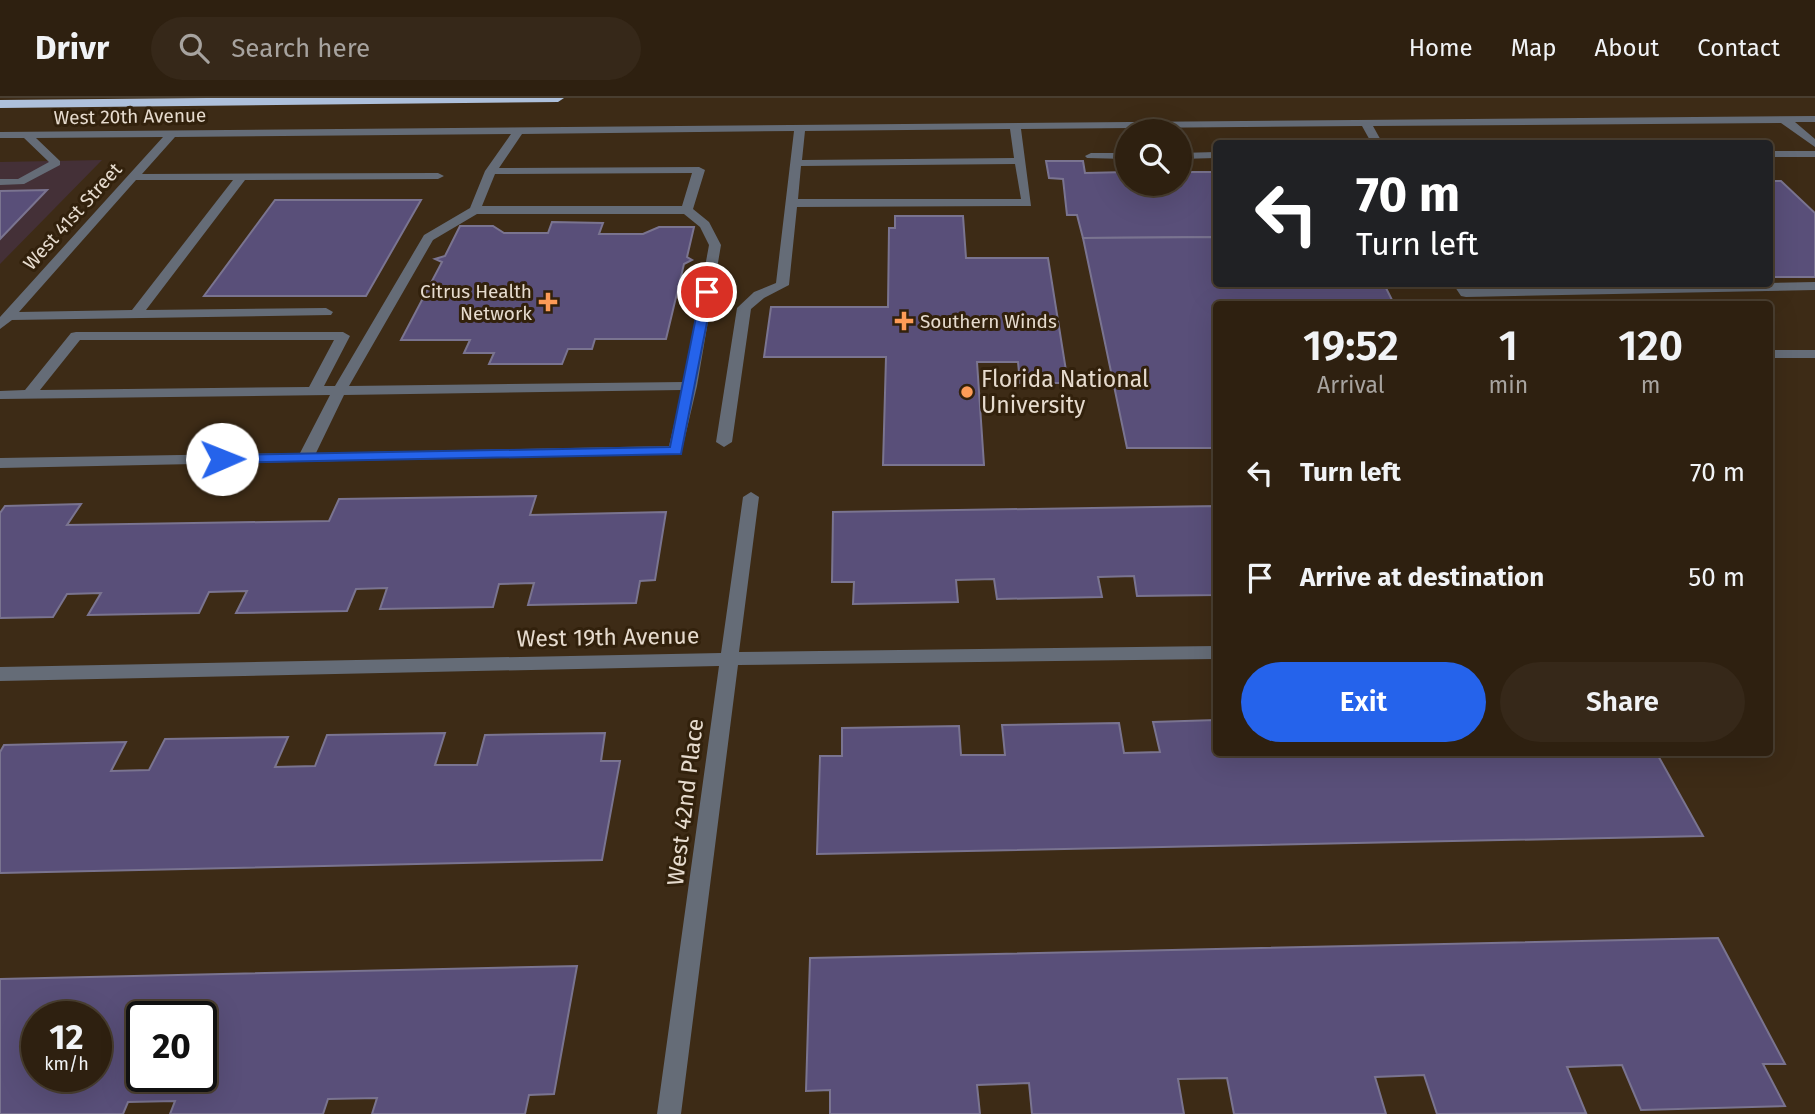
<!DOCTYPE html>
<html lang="en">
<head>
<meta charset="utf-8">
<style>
  :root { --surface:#2e2010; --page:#362819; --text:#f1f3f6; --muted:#a7a39f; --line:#493e30; --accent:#2563eb }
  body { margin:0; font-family:"Fira Sans",sans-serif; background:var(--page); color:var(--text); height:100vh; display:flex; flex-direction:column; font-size:26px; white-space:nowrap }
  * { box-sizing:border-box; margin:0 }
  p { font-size:23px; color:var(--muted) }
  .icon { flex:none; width:38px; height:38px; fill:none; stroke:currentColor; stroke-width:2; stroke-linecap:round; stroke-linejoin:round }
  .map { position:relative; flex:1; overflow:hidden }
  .side { position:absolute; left:1213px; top:203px; width:560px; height:455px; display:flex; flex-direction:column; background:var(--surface); border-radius:7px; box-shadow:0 7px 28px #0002,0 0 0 2px var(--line) }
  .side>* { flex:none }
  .guide { position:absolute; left:1213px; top:42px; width:560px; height:147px; border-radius:7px; box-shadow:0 7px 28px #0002,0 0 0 2px var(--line); background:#202124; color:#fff; overflow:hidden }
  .controls { position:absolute; left:1115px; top:21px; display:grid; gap:14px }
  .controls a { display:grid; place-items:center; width:77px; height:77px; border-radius:50%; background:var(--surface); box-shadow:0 7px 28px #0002,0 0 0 2px var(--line); font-size:35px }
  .speed { position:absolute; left:21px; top:903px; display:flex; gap:14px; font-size:35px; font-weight:700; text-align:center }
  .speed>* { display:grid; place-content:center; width:91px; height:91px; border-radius:50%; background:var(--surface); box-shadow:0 7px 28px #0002,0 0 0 2px var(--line); line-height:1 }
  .speed small { font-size:18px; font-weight:400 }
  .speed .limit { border:4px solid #111; border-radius:10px; background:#fff; color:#111 }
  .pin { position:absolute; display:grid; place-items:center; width:60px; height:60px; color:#fff; margin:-30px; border:4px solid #fff; border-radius:50%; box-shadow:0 2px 7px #0007 }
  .me { position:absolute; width:77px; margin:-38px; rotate:89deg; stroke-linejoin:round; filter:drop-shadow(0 0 5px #0008) }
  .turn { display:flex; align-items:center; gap:24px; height:147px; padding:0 28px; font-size:32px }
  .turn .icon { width:91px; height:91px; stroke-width:2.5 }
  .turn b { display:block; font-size:49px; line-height:60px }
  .eta { display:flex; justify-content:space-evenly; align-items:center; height:119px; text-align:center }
  .eta b { font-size:42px; font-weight:600; line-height:49px }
  .button { display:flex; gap:14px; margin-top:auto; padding:14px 28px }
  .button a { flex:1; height:80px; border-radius:42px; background:var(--accent); color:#fff; font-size:28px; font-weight:600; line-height:80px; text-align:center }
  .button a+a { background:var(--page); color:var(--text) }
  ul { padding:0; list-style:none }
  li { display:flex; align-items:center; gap:21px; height:105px; padding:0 28px }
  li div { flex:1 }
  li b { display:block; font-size:26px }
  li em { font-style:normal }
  header { display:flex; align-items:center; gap:42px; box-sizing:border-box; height:98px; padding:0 35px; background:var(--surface); border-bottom:2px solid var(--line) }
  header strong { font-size:33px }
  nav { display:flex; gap:38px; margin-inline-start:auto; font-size:24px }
  .search { width:490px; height:63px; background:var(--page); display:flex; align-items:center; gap:18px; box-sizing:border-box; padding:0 24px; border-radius:38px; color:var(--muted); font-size:26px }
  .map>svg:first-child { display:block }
  .commercial { fill:#443037 }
  .building { fill:#594f79; stroke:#7a7490; stroke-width:2; fill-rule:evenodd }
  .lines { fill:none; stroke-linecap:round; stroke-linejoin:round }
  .minor { fill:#656c77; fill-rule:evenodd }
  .highway { fill:#aec0db; fill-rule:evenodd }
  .route { fill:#2563eb; stroke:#184099; stroke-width:2 }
  .poi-dot { fill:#fe9c57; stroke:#32210c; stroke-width:2.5 }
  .labels { text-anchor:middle; stroke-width:6; stroke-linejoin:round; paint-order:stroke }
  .far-street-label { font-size:19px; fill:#e6dbce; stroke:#32210c }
  .far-poi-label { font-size:19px; fill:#e6dbce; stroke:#32210c; text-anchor:end }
  .poi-label { font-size:23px; fill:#e6dbce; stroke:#32210c; text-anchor:start }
  .street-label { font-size:23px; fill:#e6dbce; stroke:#32210c }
</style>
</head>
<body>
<header>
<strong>Drivr</strong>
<div class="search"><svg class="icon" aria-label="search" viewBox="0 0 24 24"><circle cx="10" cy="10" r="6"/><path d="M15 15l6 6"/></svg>Search here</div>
<nav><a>Home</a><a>Map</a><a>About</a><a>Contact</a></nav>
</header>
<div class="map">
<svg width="1815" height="1016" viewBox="0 0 1815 1016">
  <rect width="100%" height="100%" fill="#3d2b16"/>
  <polygon class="commercial" points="102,62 0,166 0,64"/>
  <g class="building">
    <polygon points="1046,63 1083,63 1085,75 1127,74 1127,86 1180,86 1180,74 1216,74 1216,139 1083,140 1077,117 1067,117 1063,81 1049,80"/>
    <polygon points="1769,83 1781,83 1815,115 1815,179 1769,179"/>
    <polygon points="47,92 0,141 0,93"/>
    <polygon points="275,102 421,102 366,198 204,198"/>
    <polygon points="895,118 963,118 966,160 1048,160 1068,285 1020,285 1018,264 977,264 984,367 883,367 886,259 764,259 771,209 888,209 889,130 895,130"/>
    <polygon points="552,124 603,125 599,136 643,136 659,129 694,129 687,159 692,162 684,166 666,241 595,241 592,251 568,251 562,266 489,266 494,255 464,255 470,242 401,242 442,164 435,161 445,158 460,128 493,128 504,135 548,135"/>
    <polygon points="1216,139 1216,186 1384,186 1394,206 1216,206 1216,350 1127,350 1083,140"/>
    <polygon points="536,398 530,417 666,414 655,482 640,483 636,505 528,507 534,485 499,486 493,509 380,511 387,490 356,491 347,513 236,515 247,493 209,494 199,515 88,517 101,495 67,496 53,519 0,520 0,415 5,408 81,406 67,427 329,423 339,401"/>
    <polygon points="1216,408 1216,497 1137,498 1134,478 1098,479 1102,499 997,501 994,481 956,482 958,504 853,506 854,484 832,484 833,414"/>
    <polygon points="1216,622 1216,654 1656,654 1703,738 817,756 820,658 842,658 842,630 959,628 961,657 1005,657 1002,627 1119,625 1124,655 1160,654 1153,624"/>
    <polygon points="445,635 435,667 477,667 485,637 605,635 601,663 620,663 602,762 0,775 0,654 4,647 126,644 111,673 149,672 165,641 288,639 275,669 315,668 327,637"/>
    <polygon points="1718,840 1785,966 1763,966 1785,1008 1641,1012 1622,967 1567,969 1586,1015 1437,1016 1424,977 1375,979 1386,1016 1234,1016 1227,980 1178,981 1184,1016 1032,1016 1029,985 977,987 980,1016 830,1016 830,992 806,993 810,860"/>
    <path d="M 577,868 L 554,996 L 529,997 L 525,1016 L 372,1016 L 377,1000 L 328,1001 L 323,1016 L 170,1016 L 175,1003 L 128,1004 L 123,1016 L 0,1016 L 0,881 ZM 37,919 L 96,919 L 96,978 L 37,978 ZM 142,919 L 201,919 L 201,978 L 142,978 Z"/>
  </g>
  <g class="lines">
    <g class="minor">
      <path d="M 1815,18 L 1815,24 L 1795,24 L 1815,41 L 1815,49 L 1781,25 L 1373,28 L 1383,46 L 1372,46 L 1362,28 L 1021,31 L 1031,108 L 797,109 L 789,187 L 764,200 L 751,211 L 732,344 L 724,349 L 716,344 L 737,210 L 754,194 L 776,185 L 794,33 L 522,36 L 499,70 L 699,69 L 705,72 L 693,111 L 709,124 L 721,147 L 697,288 L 681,356 L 0,370 L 0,360 L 300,355 L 330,297 L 0,301 L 0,293 L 25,292 L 71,235 L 76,234 L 343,234 L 350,238 L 324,288 L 335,288 L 424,137 L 470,110 L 485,73 L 511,36 L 175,39 L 142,76 L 438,75 L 444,78 L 438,81 L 245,82 L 146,212 L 326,210 L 333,214 L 331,217 L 12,222 L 0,231 L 0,219 L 163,39 L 36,40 L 60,63 L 60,67 L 24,86 L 0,87 L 0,81 L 18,81 L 49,64 L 24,40 L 0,40 L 0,34 ZM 1010,31 L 1014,60 L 802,62 L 805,33 ZM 1015,66 L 1021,101 L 798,101 L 801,68 ZM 692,75 L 682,108 L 482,108 L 495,76 ZM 136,82 L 233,82 L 132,212 L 19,214 ZM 477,116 L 684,116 L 700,129 L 709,147 L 684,284 L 349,288 L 433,142 ZM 80,242 L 334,242 L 309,289 L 40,292 ZM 682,292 L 669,348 L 316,355 L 344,297 Z"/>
      <rect x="1769" y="53" width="46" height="6"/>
      <polygon points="1216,54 1216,60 1180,61 1180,55"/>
      <polygon points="1091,55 1127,55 1127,61 1087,60 1085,58"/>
      <polygon points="1815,184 1815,192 1466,199 1461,198 1453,186 1466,186 1470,191"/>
      <rect x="1769" y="252" width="46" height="8"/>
      <polygon points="751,394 759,399 739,554 1216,548 1216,561 738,567 681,1016 657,1016 719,568 0,583 0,569 721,555 743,399"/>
    </g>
    <polygon class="highway" points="206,0 564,0 558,4 0,10 0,2"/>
  </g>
  <polygon class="route" points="707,190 713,194 681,356 222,365 215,361 222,357 670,349 701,194"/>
  <g class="poi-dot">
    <path d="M544.5 193.5h7v7h7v7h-7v7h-7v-7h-7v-7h7z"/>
    <path d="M900.5 212.5h7v7h7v7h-7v7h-7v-7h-7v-7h7z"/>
    <circle cx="967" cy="294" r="7"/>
  </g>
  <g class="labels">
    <g class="far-street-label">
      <text transform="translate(130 18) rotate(-1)" y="7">West 20th Avenue</text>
      <text transform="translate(72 118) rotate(-48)" y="7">West 41st Street</text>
    </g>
    <g class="far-poi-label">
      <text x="532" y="200">Citrus Health<tspan x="532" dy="22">Network</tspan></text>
      <text x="920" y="230" text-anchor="start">Southern Winds</text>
    </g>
    <g class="poi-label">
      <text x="981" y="289">Florida National<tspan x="981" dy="26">University</tspan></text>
    </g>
    <g class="street-label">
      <text transform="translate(608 539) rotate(-1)" y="8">West 19th Avenue</text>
      <text transform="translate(685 704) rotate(-83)" y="8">West 42nd Place</text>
    </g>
  </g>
</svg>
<div class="controls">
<a><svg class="icon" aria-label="search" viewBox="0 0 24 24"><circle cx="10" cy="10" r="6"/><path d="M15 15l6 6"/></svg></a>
</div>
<div class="speed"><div>12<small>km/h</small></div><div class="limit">20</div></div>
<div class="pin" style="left:707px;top:194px;background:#d93025"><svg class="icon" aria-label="arrive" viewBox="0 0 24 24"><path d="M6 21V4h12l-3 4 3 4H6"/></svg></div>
<svg class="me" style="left:222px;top:361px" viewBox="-20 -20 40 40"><circle r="19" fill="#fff"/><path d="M0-13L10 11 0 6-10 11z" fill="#2563eb"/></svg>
<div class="guide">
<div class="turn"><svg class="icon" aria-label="left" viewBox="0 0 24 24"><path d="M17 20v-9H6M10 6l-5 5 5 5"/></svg><div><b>70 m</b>Turn left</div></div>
</div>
<section class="side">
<div class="eta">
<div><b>19:52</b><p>Arrival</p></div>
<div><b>1</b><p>min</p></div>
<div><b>120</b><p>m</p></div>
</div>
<ul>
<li><svg class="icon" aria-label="left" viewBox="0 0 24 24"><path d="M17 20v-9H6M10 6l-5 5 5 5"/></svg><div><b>Turn left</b></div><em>70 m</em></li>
<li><svg class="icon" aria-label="arrive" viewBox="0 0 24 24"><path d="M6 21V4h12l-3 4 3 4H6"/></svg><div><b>Arrive at destination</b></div><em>50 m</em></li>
</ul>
<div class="button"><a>Exit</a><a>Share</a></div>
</section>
</div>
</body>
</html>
